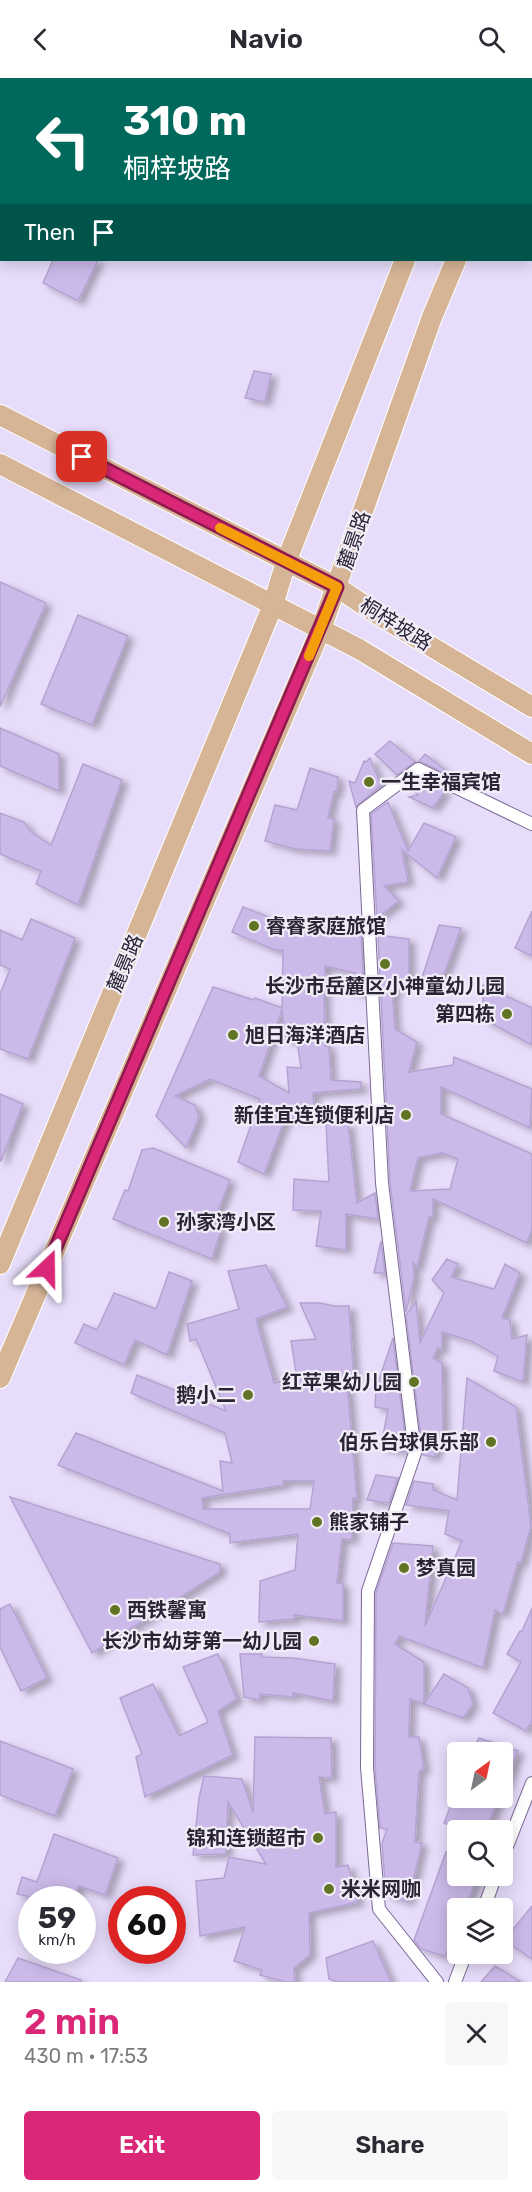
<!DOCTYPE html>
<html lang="en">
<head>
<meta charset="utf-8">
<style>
  :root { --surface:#fff; --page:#f7f7f7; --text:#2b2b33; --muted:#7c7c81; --accent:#db2777 }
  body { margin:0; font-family:Rubik,"Noto Sans SC",sans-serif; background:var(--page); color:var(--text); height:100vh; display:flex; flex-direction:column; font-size:22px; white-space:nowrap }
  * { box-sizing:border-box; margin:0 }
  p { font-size:20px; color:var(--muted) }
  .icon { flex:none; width:33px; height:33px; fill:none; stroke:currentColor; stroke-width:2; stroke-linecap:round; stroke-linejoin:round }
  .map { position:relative; height:1904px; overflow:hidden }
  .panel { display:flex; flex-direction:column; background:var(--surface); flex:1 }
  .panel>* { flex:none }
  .banner { position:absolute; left:0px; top:0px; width:532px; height:183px; box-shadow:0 3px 15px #0003; background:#00695c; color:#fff; overflow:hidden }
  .needle { width:39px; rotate:33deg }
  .fabs { position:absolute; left:447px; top:1664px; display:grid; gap:12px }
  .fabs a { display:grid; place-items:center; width:66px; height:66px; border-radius:6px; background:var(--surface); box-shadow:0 3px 15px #0003; font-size:30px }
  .speed { position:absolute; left:18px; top:1808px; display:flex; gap:12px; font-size:30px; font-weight:700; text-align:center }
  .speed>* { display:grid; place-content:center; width:78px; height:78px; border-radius:50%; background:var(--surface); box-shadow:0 3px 15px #0003; line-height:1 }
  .speed small { font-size:15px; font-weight:400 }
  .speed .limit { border:9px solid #d22; background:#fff; color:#111 }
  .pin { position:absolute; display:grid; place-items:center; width:51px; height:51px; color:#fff; margin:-26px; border-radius:12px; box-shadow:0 3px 9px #0006 }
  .me { position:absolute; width:66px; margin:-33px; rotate:23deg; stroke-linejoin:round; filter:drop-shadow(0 0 4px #0008) }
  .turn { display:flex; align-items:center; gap:21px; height:126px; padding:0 24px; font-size:27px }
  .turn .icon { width:78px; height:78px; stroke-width:2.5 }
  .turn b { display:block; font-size:42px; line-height:51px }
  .then { display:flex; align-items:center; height:57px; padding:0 24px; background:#0003; gap:12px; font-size:22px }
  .round { display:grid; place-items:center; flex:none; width:63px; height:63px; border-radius:6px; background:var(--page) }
  .headline { display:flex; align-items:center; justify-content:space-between; height:102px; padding:0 24px }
  h1 { font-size:36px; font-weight:600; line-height:45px; color:var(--accent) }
  .primary-button { display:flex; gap:12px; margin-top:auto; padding:12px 24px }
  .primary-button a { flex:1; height:69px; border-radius:6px; background:var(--accent); color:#fff; font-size:24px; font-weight:600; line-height:69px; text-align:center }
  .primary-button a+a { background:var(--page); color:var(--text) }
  header { display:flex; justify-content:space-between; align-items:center; height:78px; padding:0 24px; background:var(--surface); font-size:27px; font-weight:600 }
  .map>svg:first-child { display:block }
  .building { fill:#cbb9e9; stroke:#b4a3d1; stroke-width:1.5; fill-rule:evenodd; filter:url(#shadow) }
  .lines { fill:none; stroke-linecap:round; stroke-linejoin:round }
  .minor-casing { stroke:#7a6995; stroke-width:14 }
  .primary-casing { stroke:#fff; stroke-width:22 }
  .minor { stroke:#fff; stroke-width:12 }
  .primary { stroke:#d6b496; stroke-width:20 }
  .route-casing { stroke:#8e194d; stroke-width:15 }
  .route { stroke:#db2777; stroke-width:10 }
  .slow { stroke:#f59e0b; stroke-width:10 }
  .poi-dot { fill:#617423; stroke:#f1edf7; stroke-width:2 }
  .labels { text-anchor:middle; stroke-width:4.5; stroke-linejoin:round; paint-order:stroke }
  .street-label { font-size:20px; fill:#2b2436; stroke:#f1edf7 }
  .poi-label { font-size:20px; font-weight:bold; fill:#2b2436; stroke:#f1edf7; text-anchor:start }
</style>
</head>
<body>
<header><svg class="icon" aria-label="back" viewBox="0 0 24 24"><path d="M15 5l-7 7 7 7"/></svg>Navio<svg class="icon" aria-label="search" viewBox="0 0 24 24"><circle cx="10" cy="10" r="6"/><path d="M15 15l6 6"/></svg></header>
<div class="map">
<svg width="532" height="1904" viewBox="0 0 532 1904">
  <defs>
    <filter id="shadow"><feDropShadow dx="6" dy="4" stdDeviation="3" flood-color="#0004"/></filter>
  </defs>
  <rect width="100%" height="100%" fill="#e7dcfa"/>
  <g class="building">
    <polygon points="53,182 98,182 78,223 43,205"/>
    <polygon points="254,293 271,296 265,324 245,320"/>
    <polygon points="0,504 46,525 0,629"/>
    <polygon points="78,537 128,558 92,647 41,626"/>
    <polygon points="0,650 59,676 59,713 0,688"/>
    <polygon points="390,663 415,684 397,697 375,676"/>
    <polygon points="425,676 455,700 419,683"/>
    <polygon points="370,680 381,707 356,729 349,703 355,705 364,683 366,684"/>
    <polygon points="83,686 122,702 78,827 36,806 41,793 0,776 0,735 24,744 30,753 51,767"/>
    <polygon points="310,690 338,699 337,714 334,713 328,740 334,741 330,773 295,771 265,763 275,727 297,732"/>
    <polygon points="419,701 445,713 433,730 409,719 418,717 409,708"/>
    <polygon points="388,724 408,773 424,745 456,759 437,800 402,772 408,804 384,808 399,823 377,840 371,736"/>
    <path d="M 243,829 L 279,843 L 328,846 L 328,851 L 361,855 L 364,915 L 352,913 L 355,895 L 325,888 L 326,908 L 324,908 L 325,968 L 329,968 L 331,1002 L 361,1004 L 361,1011 L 313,1015 L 315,1040 L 285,1041 L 264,1096 L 238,1084 L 260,1021 L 210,1001 L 175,1018 L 195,1027 L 199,1039 L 186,1070 L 156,1038 L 213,909 L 254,922 L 255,920 L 282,930 L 283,872 L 275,872 L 232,854 ZM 282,932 L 285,962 L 297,962 L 301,990 L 287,989 L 289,1015 L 259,998 Z"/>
    <polygon points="532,833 532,878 515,870"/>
    <polygon points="31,841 75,860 28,981 0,971 0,916 10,891 0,887 0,852 22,862"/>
    <polygon points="439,847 461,850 446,891 437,909 420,906"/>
    <path d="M 378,857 L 409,861 L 409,904 L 398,901 L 393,921 L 395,951 L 417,964 L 409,994 L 453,987 L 454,979 L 532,1011 L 530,1050 L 441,1009 L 441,1036 L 532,1076 L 532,1151 L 527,1165 L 433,1121 L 433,1139 L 429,1139 L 417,1189 L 413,1185 L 414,1199 L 406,1234 L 390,1104 ZM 442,1075 L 458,1081 L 450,1111 L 410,1113 L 418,1080 Z"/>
    <polygon points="483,907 532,930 532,967 483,941"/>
    <polygon points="0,1016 23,1026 1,1083 0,1083"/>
    <polygon points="326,1045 348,1045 357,1125 375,1115 378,1141 346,1136 346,1172 316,1168 321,1133 293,1132 294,1101 329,1104"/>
    <polygon points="153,1070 230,1102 213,1146 221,1152 212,1181 113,1141 125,1112 128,1113 142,1072"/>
    <polygon points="381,1163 385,1195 374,1195"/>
    <polygon points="447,1181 458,1186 451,1199 494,1211 505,1186 520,1195 502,1240 510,1242 512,1261 527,1257 523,1304 494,1293 498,1278 471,1263 442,1254 442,1272 438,1270 433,1280 442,1285 443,1352 434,1379 423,1377 406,1237 416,1223 420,1264 444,1215 432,1202"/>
    <path d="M 266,1187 L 287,1229 L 256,1241 L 274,1305 L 297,1300 L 291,1263 L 316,1261 L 300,1225 L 320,1225 L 334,1228 L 349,1228 L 354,1303 L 347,1303 L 357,1421 L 353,1420 L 352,1462 L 342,1461 L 337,1505 L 343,1506 L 343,1543 L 294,1537 L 295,1541 L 259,1544 L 260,1503 L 295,1492 L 298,1456 L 230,1465 L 230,1456 L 58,1387 L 76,1355 L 223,1413 L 220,1383 L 232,1385 L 225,1355 L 131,1315 L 137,1297 L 226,1333 L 196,1261 L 190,1263 L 187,1246 L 239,1231 L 228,1193 ZM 283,1403 L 314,1403 L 310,1431 L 203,1431 L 202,1420 L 284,1407 Z"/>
    <polygon points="169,1194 192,1203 167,1277 135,1262 124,1287 75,1265 84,1246 97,1252 114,1215 156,1231"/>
    <polygon points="393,1260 407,1374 381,1369 388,1331 375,1329 376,1311"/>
    <polygon points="467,1300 516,1329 531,1448 521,1485 518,1484 503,1536 495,1532 483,1590 399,1558 395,1566 424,1584 424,1626 410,1621 409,1659 419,1659 424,1691 419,1693 415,1764 422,1765 408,1824 386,1816 382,1765 387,1751 380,1750 375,1689 376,1514 393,1465 433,1468 425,1548 462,1463 445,1456 449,1433 406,1427 414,1403 433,1406 433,1412 457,1422"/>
    <polygon points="376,1397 398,1400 389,1425 367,1422"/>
    <polygon points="10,1419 220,1486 220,1494 92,1575"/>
    <polygon points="10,1526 47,1600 21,1613 0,1569 0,1531"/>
    <polygon points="532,1530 532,1643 526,1653 493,1635 521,1584 507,1576 520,1553 522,1553"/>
    <polygon points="218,1576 237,1621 218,1633 233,1677 145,1719 136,1679 142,1676 120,1620 153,1606 179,1658 208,1644 183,1589"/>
    <polygon points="240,1576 262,1576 262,1579 293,1580 335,1586 333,1623 293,1615 293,1619 260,1616 260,1622 244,1619"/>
    <polygon points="444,1596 468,1610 473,1626 463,1640 424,1626"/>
    <polygon points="255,1659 331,1660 332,1700 319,1699 325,1736 336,1734 336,1789 348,1787 358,1824 309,1835 310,1877 294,1890 295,1904 286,1904 260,1897 262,1892 234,1883 245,1849 200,1858 196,1803 224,1800 229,1779 266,1786 228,1724 226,1776 193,1777 199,1720 204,1698 242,1701 253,1734"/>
    <polygon points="479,1660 518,1673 504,1710 502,1674 471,1674"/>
    <polygon points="0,1663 73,1691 55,1738 0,1717"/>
    <polygon points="454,1719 499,1719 486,1752 461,1752 444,1745"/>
    <polygon points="54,1756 118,1780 105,1817 79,1808 73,1821 41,1821 17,1816 22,1799 37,1804"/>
    <polygon points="446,1774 458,1777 458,1797 478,1797 465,1830 458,1830 458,1847 445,1878 421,1871 414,1862"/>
    <polygon points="532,1828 532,1881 504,1862"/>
    <polygon points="373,1863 391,1904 338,1904 329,1901 326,1880"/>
    <polygon points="18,1880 81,1902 81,1904 5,1904"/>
    <polygon points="495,1888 521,1904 481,1904"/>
  </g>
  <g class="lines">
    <defs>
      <g id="minor">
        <polyline points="502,1781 532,1705"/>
        <polyline points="484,1830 496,1797"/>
        <polyline points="437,1904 379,1831 367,1689 368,1513 415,1375 382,1105 363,732 418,691 532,746"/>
        <polyline points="455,1904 466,1875"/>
      </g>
      <g id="primary">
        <polyline points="485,2 486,0"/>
        <polyline points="530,2 531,0"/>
        <polyline points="0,337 337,509 377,536 532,629"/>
        <polyline points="0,386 359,571 532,676"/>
        <polyline points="0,1186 273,527 286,484 405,182"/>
        <polyline points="0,1300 321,551 432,239 456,182"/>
      </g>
    </defs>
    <use href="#minor" class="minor-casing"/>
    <use href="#primary" class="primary-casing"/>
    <use href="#minor" class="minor"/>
    <use href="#primary" class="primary"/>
  </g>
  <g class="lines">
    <defs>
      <polyline id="route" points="47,1190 337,509 82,379"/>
    </defs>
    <use href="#route" class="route-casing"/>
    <use href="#route" class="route"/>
    <polyline class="slow" points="220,450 337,509 309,578"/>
  </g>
  <g class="poi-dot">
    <circle cx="369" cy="704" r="6"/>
    <circle cx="254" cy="848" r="6"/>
    <circle cx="385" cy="886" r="6"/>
    <circle cx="507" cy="936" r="6"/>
    <circle cx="233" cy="957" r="6"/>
    <circle cx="406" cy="1037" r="6"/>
    <circle cx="164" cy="1144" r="6"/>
    <circle cx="414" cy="1304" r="6"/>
    <circle cx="248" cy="1317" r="6"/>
    <circle cx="491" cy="1364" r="6"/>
    <circle cx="317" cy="1444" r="6"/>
    <circle cx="404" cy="1490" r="6"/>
    <circle cx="115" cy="1532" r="6"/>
    <circle cx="314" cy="1563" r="6"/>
    <circle cx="318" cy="1760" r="6"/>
    <circle cx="329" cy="1811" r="6"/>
  </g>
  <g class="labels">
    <g class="street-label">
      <text transform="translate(354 462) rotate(-71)" y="7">麓景路</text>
      <text transform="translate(396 546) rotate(32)" y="7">桐梓坡路</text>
      <text transform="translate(125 885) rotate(-67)" y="7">麓景路</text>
    </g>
    <g class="poi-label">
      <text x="381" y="711">一生幸福宾馆</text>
      <text x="266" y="855">睿睿家庭旅馆</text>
      <text x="385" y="915" text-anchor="middle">长沙市岳麓区小神童幼儿园</text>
      <text x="495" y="943" text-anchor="end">第四栋</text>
      <text x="245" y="964">旭日海洋酒店</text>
      <text x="394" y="1044" text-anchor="end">新佳宜连锁便利店</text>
      <text x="176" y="1151">孙家湾小区</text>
      <text x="402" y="1311" text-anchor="end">红苹果幼儿园</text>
      <text x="236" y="1324" text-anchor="end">鹅小二</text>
      <text x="479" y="1371" text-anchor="end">伯乐台球俱乐部</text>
      <text x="329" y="1451">熊家铺子</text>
      <text x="416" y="1497">梦真园</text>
      <text x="127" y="1539">西铁馨寓</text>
      <text x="302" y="1570" text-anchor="end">长沙市幼芽第一幼儿园</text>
      <text x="306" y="1767" text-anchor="end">锦和连锁超市</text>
      <text x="341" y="1818">米米网咖</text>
    </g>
  </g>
</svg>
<div class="fabs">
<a><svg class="needle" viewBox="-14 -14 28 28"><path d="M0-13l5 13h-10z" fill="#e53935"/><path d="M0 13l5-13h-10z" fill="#7c7c81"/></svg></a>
<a><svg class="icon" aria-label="search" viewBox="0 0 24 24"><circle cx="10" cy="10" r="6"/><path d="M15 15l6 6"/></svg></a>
<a><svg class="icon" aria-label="layers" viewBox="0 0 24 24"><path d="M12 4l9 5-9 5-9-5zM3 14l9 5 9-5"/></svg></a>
</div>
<div class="speed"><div>59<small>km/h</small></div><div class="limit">60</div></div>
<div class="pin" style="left:82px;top:379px;background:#d93025"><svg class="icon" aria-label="arrive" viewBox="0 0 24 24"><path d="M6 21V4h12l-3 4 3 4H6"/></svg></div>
<svg class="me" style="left:47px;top:1190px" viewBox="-20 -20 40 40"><path d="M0-17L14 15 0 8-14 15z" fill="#db2777" stroke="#fff" stroke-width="4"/></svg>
<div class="banner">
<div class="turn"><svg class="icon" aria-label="left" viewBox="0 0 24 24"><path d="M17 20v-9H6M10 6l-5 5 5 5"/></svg><div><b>310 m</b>桐梓坡路</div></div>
<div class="then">Then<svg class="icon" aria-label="arrive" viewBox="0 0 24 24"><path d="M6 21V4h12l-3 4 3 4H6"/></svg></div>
</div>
</div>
<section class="panel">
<div class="headline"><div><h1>2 min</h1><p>430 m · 17:53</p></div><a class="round"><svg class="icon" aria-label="close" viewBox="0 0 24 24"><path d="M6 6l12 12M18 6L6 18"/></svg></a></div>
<div class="primary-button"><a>Exit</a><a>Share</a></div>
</section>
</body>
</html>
